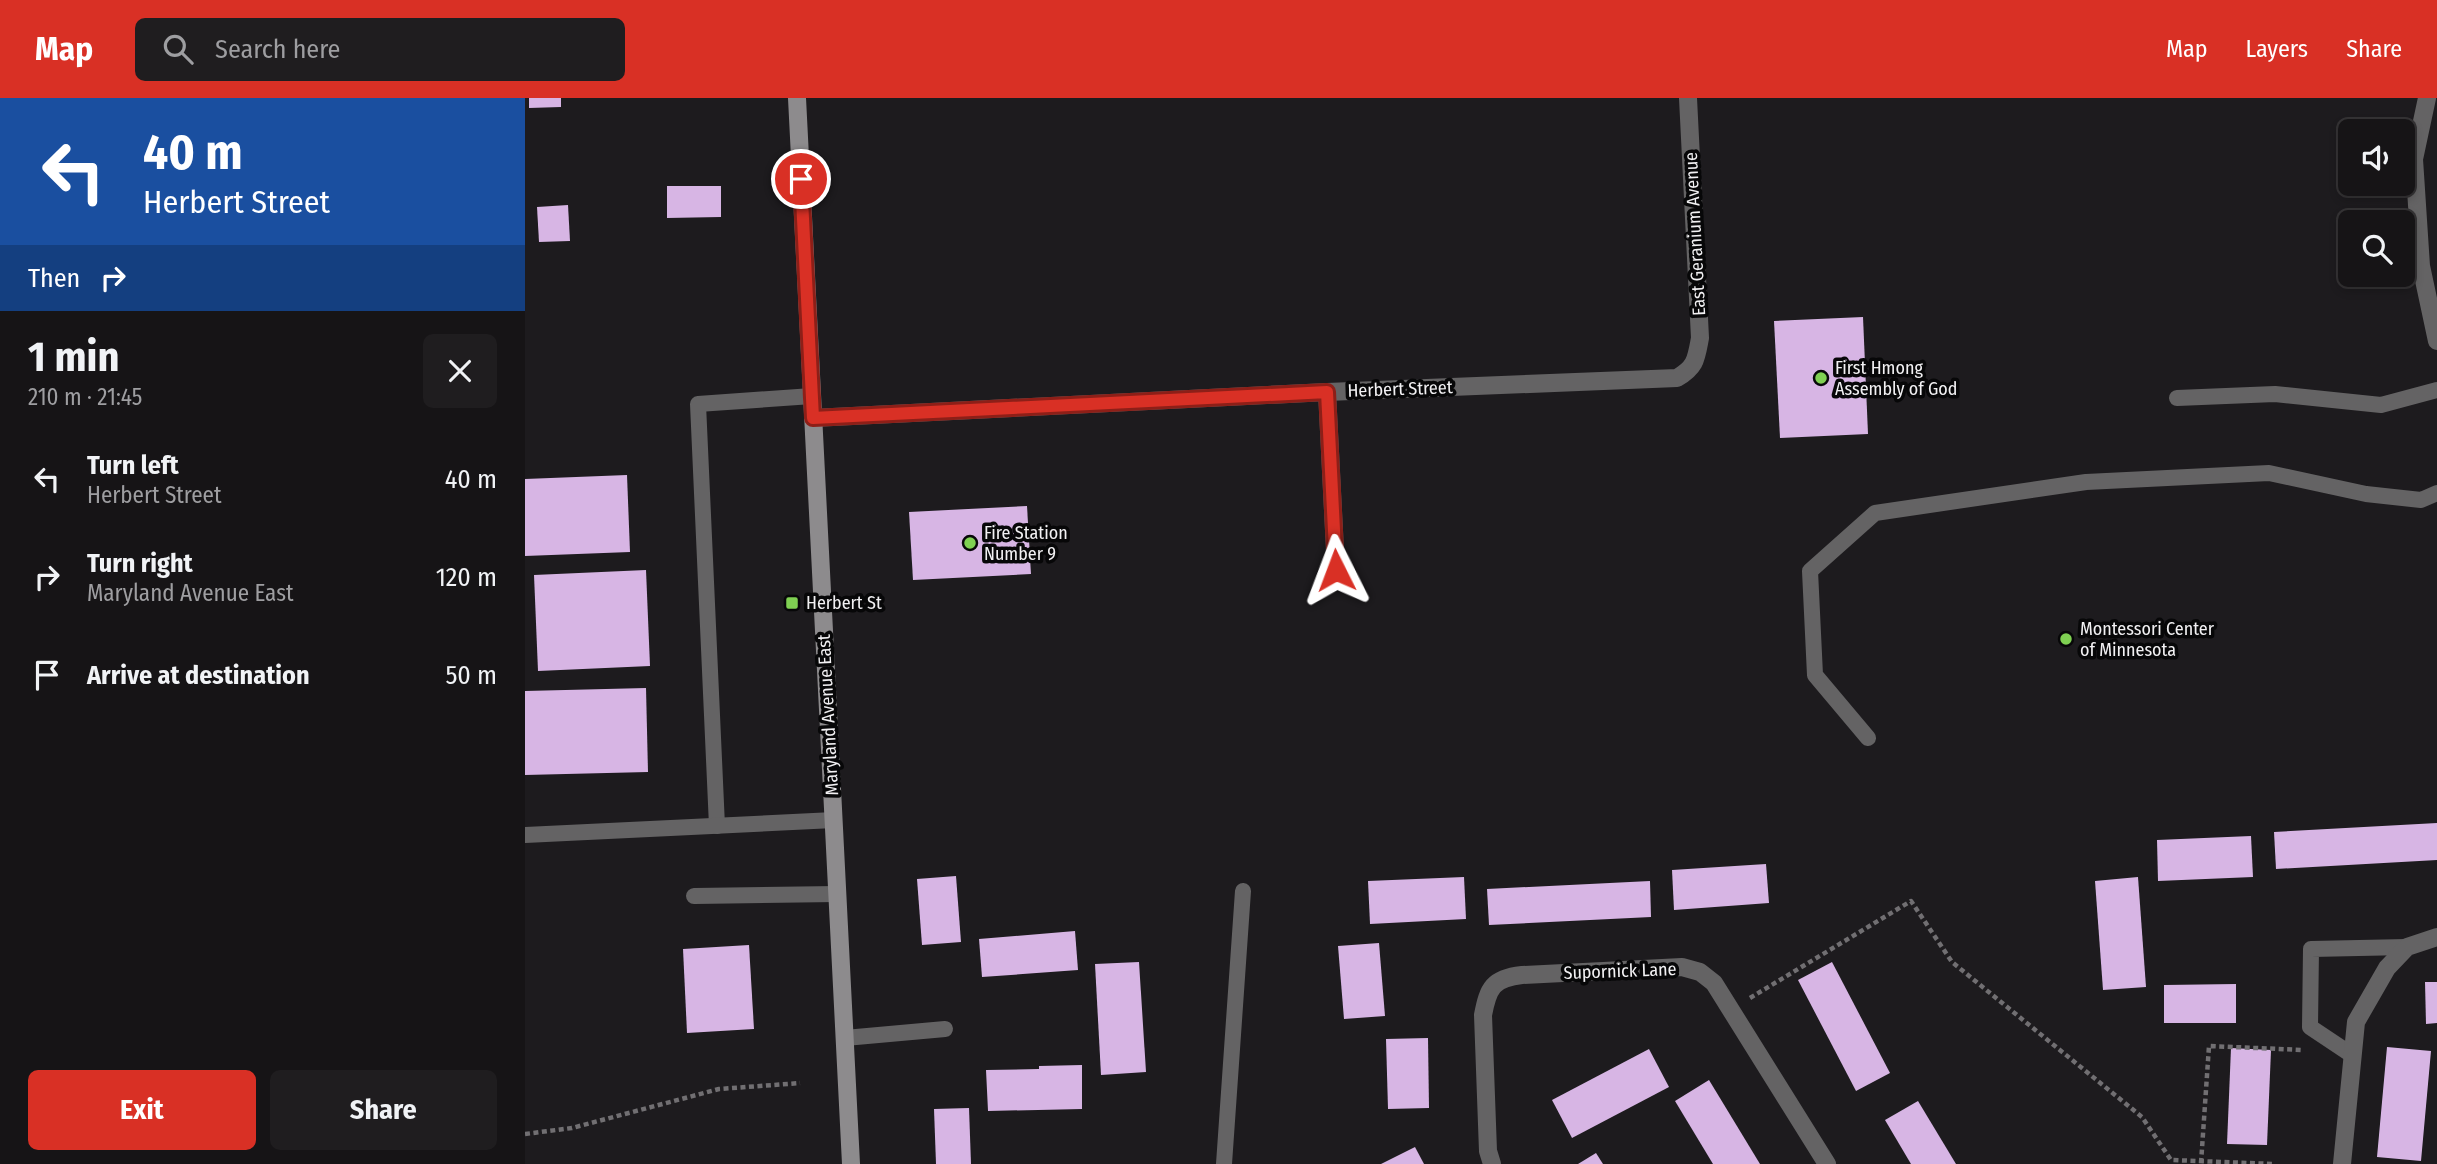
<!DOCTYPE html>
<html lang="en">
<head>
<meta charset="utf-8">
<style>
  :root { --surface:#161416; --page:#1f1d1f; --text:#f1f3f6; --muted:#9e9ea1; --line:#353335; --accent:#d93025 }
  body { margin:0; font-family:"Fira Sans Condensed",sans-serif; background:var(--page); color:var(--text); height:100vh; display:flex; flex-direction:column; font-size:26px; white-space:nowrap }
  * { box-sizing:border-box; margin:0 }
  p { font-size:23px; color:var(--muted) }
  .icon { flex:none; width:38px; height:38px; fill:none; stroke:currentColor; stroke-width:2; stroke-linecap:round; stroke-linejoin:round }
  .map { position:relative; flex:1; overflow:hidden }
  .sheet { display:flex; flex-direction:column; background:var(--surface); width:525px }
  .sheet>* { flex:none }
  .hud { background:#1a4fa0; color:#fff; overflow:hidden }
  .buttons { position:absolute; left:1813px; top:21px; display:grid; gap:14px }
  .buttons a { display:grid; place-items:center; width:77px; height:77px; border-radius:10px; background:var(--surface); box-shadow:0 4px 10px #0003,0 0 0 2px var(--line); font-size:35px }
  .pin { position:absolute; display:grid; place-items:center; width:60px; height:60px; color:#fff; margin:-30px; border:4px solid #fff; border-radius:50%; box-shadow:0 2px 7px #0007 }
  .me { position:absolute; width:77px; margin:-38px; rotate:357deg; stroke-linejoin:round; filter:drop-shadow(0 0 5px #0008) }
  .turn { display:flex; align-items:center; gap:24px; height:147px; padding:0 28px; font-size:32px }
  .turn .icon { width:91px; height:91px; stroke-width:2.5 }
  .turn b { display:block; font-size:49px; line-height:60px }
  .then { display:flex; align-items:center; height:66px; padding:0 28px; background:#0003; gap:14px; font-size:26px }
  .round { display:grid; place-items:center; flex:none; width:74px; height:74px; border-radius:10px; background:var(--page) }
  .overview { display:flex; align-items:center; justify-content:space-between; height:119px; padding:0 28px }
  h1 { font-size:42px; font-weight:700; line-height:52px }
  .button { display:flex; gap:14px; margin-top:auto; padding:14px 28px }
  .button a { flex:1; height:80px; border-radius:10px; background:var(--accent); color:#fff; font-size:28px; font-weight:700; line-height:80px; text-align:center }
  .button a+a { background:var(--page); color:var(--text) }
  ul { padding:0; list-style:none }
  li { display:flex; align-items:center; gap:21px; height:98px; padding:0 28px }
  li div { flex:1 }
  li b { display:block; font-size:26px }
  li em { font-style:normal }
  header { display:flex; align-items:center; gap:42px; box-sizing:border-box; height:98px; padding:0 35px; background:var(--accent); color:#fff }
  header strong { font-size:33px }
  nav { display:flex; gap:38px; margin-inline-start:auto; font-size:24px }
  .search { width:490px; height:63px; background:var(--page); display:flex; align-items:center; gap:18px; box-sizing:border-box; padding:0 24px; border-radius:10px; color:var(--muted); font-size:26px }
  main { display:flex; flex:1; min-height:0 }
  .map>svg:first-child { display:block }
  .building { fill:#d7b5e4 }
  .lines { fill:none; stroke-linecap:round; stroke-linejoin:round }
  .path { stroke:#716f72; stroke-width:4.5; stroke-dasharray:5 3.5; stroke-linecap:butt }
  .service { stroke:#646364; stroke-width:16 }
  .minor { stroke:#646364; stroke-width:18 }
  .secondary { stroke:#8d8b8d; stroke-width:18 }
  .route-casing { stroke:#8d1f18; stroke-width:18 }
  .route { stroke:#d93025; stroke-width:12 }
  .poi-dot { fill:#7fd052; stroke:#070708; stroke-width:2.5 }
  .labels { text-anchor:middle; stroke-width:7; stroke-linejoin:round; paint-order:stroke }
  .street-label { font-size:18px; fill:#f2f1f3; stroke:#070708 }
  .poi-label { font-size:18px; fill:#f2f1f3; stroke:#070708; text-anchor:start }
</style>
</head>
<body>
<header>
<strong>Map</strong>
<div class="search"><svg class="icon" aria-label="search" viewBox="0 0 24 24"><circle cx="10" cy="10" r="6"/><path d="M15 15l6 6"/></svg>Search here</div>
<nav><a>Map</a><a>Layers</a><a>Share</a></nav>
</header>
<main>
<section class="sheet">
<div class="hud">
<div class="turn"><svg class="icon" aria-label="left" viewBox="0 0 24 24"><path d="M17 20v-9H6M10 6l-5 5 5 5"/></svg><div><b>40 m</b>Herbert Street</div></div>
<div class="then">Then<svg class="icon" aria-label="right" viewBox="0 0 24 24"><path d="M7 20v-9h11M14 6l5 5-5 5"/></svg></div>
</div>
<div class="overview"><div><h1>1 min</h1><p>210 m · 21:45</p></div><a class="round"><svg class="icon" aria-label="close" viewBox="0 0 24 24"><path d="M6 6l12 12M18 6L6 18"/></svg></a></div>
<ul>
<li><svg class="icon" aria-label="left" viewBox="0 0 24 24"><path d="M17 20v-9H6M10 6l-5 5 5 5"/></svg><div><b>Turn left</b><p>Herbert Street</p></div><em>40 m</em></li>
<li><svg class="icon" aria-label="right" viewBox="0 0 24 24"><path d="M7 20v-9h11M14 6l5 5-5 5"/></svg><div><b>Turn right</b><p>Maryland Avenue East</p></div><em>120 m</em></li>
<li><svg class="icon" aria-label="arrive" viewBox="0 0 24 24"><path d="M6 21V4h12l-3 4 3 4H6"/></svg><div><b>Arrive at destination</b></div><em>50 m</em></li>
</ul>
<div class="button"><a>Exit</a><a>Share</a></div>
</section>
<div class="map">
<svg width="1912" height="1066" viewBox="0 0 1912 1066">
  <rect width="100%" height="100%" fill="#1d1b1e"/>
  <g class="building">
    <polygon points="4,0 36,0 36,9 4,10"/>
    <polygon points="142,88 196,88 196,119 142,120"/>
    <polygon points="43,107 45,143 14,144 12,109"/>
    <polygon points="1338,219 1343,336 1255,340 1249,223"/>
    <polygon points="102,377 105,454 0,458 0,381"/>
    <polygon points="502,408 506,476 388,482 384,414"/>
    <polygon points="121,472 125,568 13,573 9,477"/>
    <polygon points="121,590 123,674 0,677 0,593"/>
    <polygon points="1912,725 1912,762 1751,771 1749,734"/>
    <polygon points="1726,738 1728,779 1633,783 1632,742"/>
    <polygon points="1241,766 1244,805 1149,812 1147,772"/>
    <polygon points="431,778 436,844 397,847 392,781"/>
    <polygon points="939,779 941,821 845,826 843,783"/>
    <polygon points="1613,779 1621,889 1578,892 1570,783"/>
    <polygon points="1125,783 1126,819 964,827 962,791"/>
    <polygon points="550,833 553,872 457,879 454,841"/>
    <polygon points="854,845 860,918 819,921 813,848"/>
    <polygon points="224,847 229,931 162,935 158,851"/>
    <polygon points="614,864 621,974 576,977 570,866"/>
    <polygon points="1307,864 1365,975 1331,993 1273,882"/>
    <polygon points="1900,884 1912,884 1912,925 1901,926"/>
    <polygon points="1711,886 1711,925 1639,925 1639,887"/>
    <polygon points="903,940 904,1010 863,1011 861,941"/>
    <polygon points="1862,949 1906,953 1896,1063 1852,1059"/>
    <polygon points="1706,950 1746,952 1742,1047 1702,1046"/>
    <polygon points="1124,951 1144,989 1047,1040 1027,1002"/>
    <polygon points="557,967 557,1011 463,1013 461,972 514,971 514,968"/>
    <polygon points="1184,982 1235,1066 1188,1066 1150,1003"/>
    <polygon points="1393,1003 1431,1066 1386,1066 1360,1022"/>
    <polygon points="444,1010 446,1066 411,1066 409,1011"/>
    <polygon points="890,1049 899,1066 856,1066"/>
    <polygon points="1071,1055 1078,1066 1053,1066"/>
  </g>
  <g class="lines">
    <g class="path">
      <polyline points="1225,900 1386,803 1427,864 1617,1019 1646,1062 1749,1066"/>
      <polyline points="0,1036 47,1030 194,991 275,985"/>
      <polyline points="1676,1065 1684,948 1778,952"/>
    </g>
    <g class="service">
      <polyline points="1652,300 1750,296 1856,307 1912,292"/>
      <polyline points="1343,640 1290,577 1285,473 1350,415 1561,384 1744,375 1841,396 1896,402 1912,395"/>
      <polyline points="192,728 173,306 287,298"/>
      <polyline points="0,737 309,722"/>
      <polyline points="169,798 312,796"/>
      <polyline points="320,940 420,931"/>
      <polyline points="1827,957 1785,929 1786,851 1882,849"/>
      <polyline points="699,1066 718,793"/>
    </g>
    <g class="minor">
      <polyline points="1902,0 1889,61 1896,168 1912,243"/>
      <polyline points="802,294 811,472"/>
      <path d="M 288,320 L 802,294 L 1152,280 C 1171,269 1171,261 1175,240 L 1163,0"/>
      <path d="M 967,1066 L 963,1053 L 958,917 C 963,890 968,880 997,877 L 1157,869 L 1175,874 L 1189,885 L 1302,1066"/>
      <polyline points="1817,1066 1831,924 1862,870 1882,849 1912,839"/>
    </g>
    <polyline class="secondary" points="272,0 326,1066"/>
  </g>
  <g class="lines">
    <defs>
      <polyline id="route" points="276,81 288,320 802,294 811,472"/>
    </defs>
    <use href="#route" class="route-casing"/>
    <use href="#route" class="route"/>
  </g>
  <g class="poi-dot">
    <circle cx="1296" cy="280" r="7"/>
    <circle cx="445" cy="445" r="7"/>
    <rect x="260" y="498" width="14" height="14" rx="3.5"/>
    <circle cx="1541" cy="541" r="7"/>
  </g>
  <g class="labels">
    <g class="street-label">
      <text transform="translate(1170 136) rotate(-93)" y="6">East Geranium Avenue</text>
      <text transform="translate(875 291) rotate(-2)" y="6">Herbert Street</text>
      <text transform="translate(303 617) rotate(-93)" y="6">Maryland Avenue East</text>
      <text transform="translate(1095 873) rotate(-2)" y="6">Supornick Lane</text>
    </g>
    <g class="poi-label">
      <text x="1310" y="276">First Hmong<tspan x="1310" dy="21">Assembly of God</tspan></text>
      <text x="459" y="441">Fire Station<tspan x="459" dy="21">Number 9</tspan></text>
      <text x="281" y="511">Herbert St</text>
      <text x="1555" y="537">Montessori Center<tspan x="1555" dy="21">of Minnesota</tspan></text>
    </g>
  </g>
</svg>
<div class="buttons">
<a><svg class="icon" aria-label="sound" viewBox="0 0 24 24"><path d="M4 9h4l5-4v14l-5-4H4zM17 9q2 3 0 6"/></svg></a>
<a><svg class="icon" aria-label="search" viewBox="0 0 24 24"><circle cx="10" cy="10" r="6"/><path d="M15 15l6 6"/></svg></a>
</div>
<div class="pin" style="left:276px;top:81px;background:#d93025"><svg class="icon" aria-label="arrive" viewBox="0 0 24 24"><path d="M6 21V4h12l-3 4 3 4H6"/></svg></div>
<svg class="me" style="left:811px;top:472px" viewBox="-20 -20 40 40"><path d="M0-17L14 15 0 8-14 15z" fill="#d93025" stroke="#fff" stroke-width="4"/></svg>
</div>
</main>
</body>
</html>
